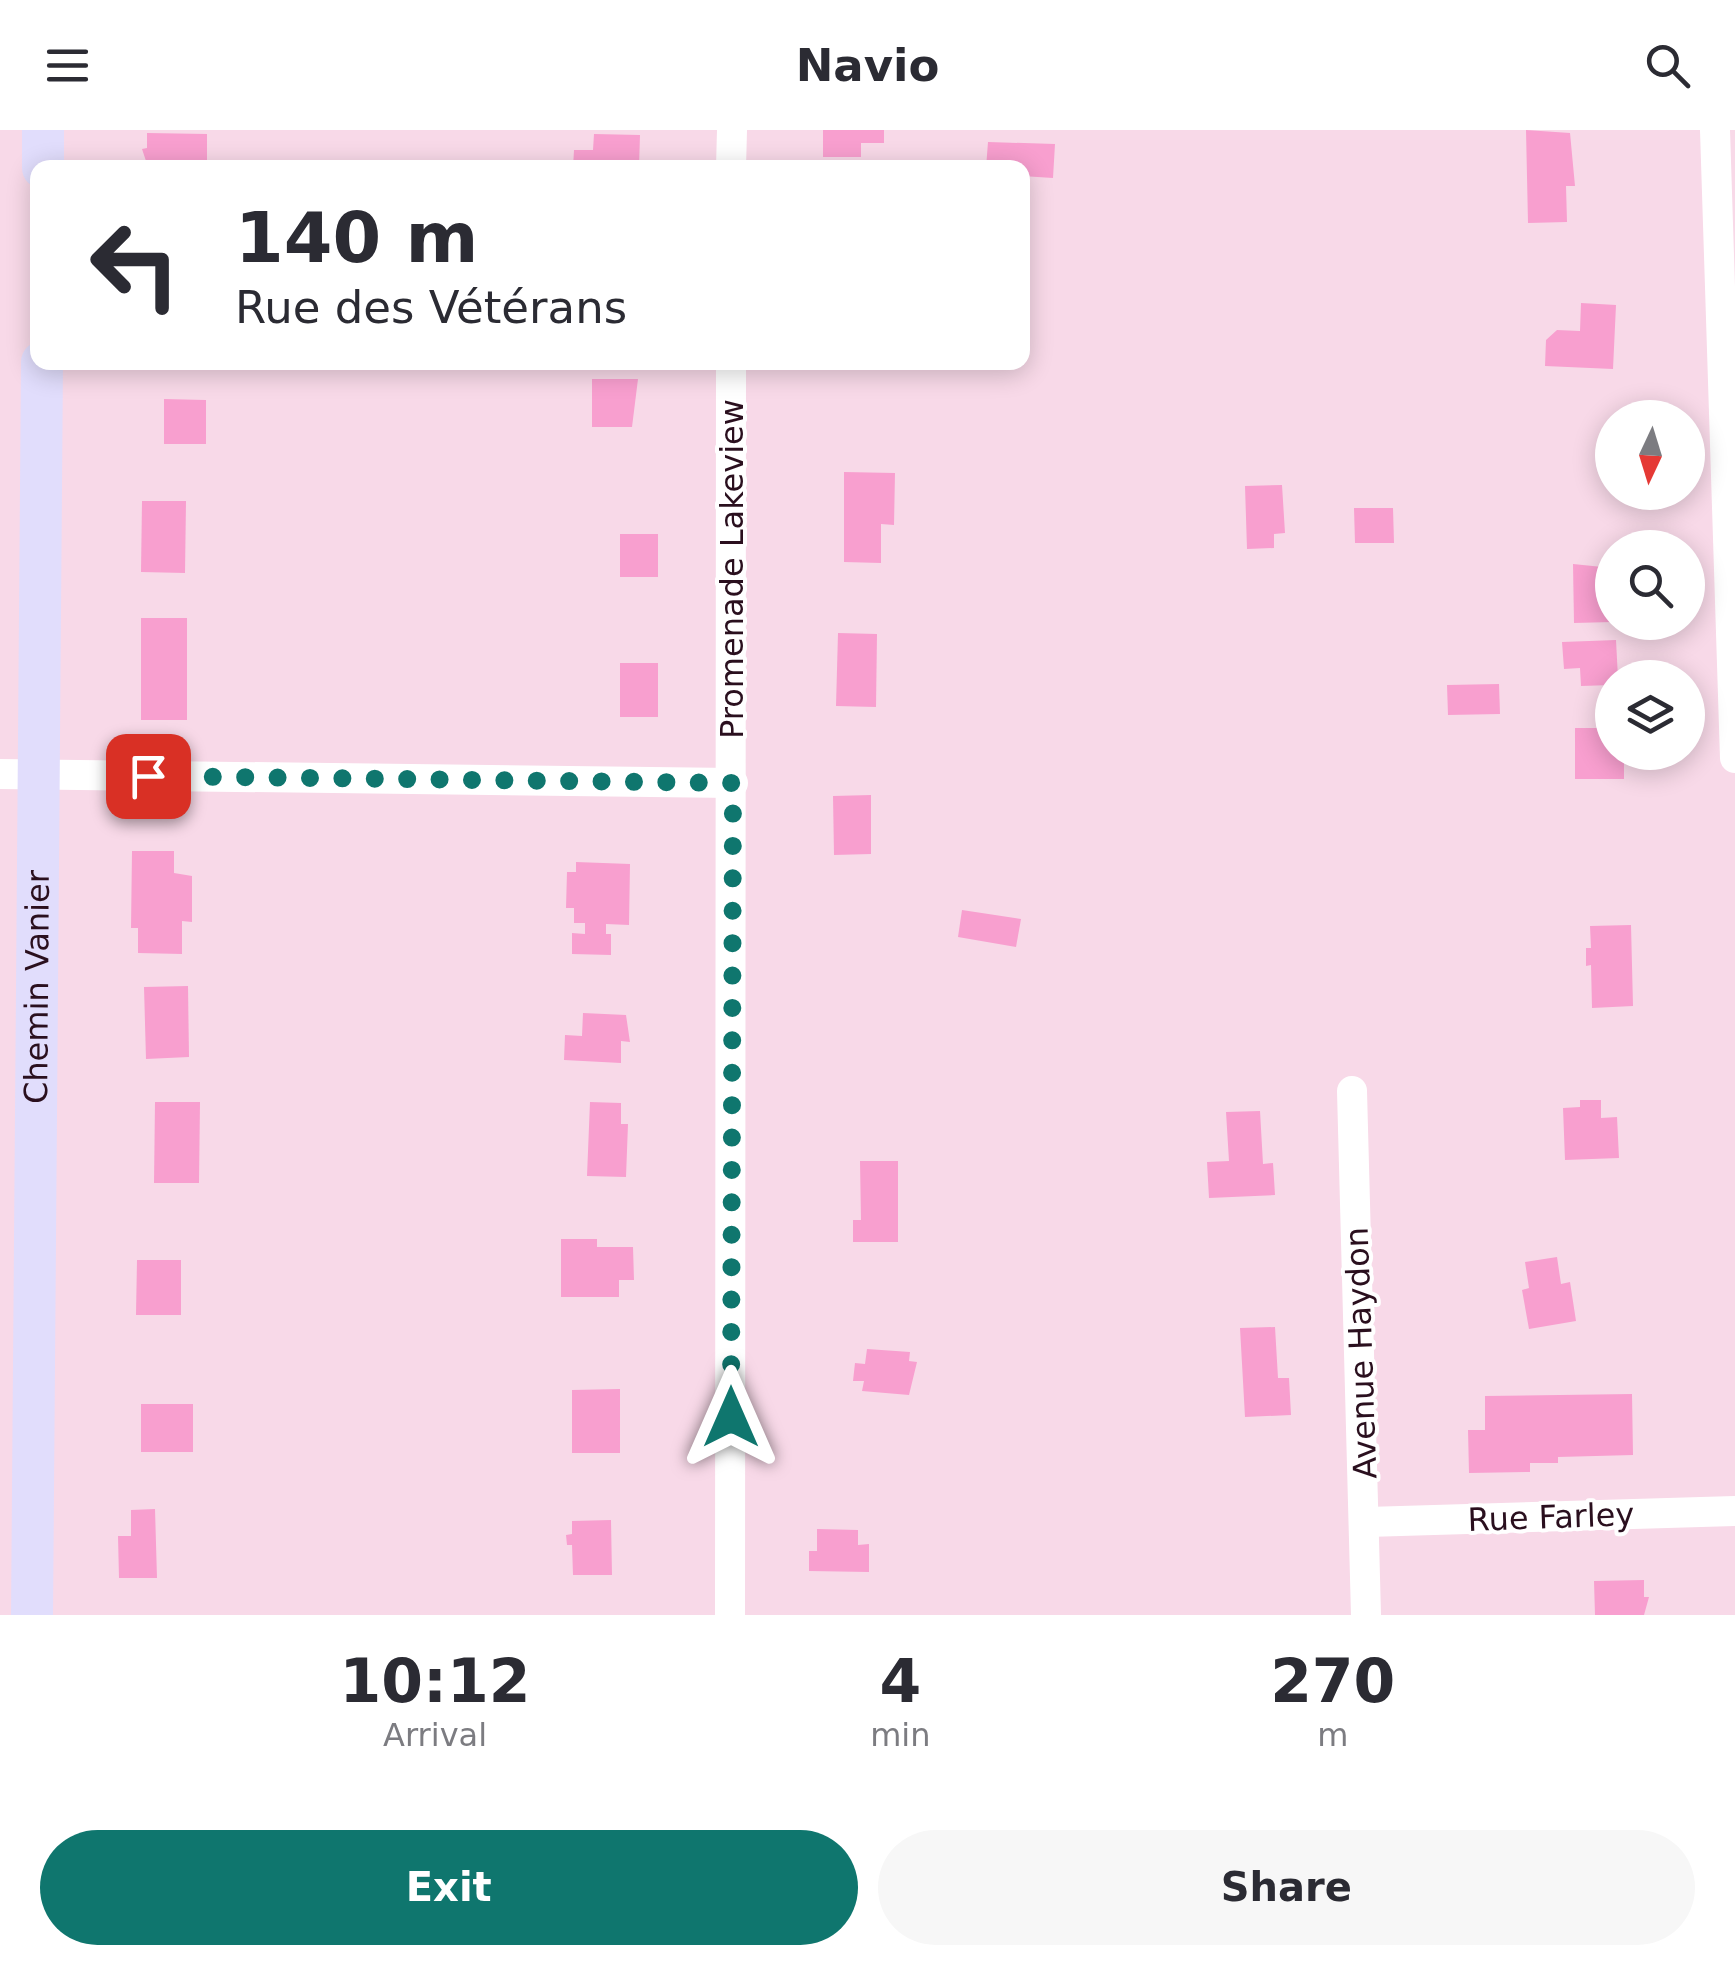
<!DOCTYPE html>
<html lang="en">
<head>
<meta charset="utf-8">
<style>
  :root { --surface:#fff; --page:#f7f7f7; --text:#2b2b33; --muted:#7c7c81; --accent:#0f766e }
  body { margin:0; font-family:"DejaVu Sans",sans-serif; background:var(--page); color:var(--text); height:100vh; display:flex; flex-direction:column; font-size:38px; white-space:nowrap }
  * { box-sizing:border-box; margin:0 }
  p { font-size:32px; color:var(--muted) }
  .icon { flex:none; width:55px; height:55px; fill:none; stroke:currentColor; stroke-width:2; stroke-linecap:round; stroke-linejoin:round }
  .map { position:relative; height:1485px; overflow:hidden }
  .panel { display:flex; flex-direction:column; background:var(--surface); flex:1 }
  .panel>* { flex:none }
  .banner { position:absolute; left:30px; top:30px; width:1000px; height:210px; border-radius:20px; box-shadow:0 5px 25px #0003; background:#fff; color:var(--text); overflow:hidden }
  .needle { width:65px; rotate:184deg }
  .tools { position:absolute; left:1595px; top:270px; display:grid; gap:20px }
  .tools a { display:grid; place-items:center; width:110px; height:110px; border-radius:50%; background:var(--surface); box-shadow:0 5px 25px #0003; font-size:50px }
  .pin { position:absolute; display:grid; place-items:center; width:85px; height:85px; color:#fff; margin:-42px; border-radius:20px; box-shadow:0 5px 15px #0006 }
  .me { position:absolute; width:110px; margin:-55px; rotate:0deg; stroke-linejoin:round; filter:drop-shadow(0 0 8px #0008) }
  .turn { display:flex; align-items:center; gap:35px; height:210px; padding:0 40px; font-size:45px }
  .turn .icon { width:130px; height:130px; stroke-width:2.5 }
  .turn b { display:block; font-size:70px; line-height:85px }
  .eta { display:flex; justify-content:space-evenly; align-items:center; height:170px; text-align:center }
  .eta b { font-size:60px; font-weight:700; line-height:70px }
  .action { display:flex; gap:20px; margin-top:auto; padding:20px 40px }
  .action a { flex:1; height:115px; border-radius:60px; background:var(--accent); color:#fff; font-size:40px; font-weight:700; line-height:115px; text-align:center }
  .action a+a { background:var(--page); color:var(--text) }
  header { display:flex; justify-content:space-between; align-items:center; height:130px; padding:0 40px; background:var(--surface); font-size:45px; font-weight:700 }
  .map>svg:first-child { display:block }
  .building { fill:#f89fcf }
  .lines { fill:none; stroke-linecap:round; stroke-linejoin:round }
  .street { stroke:#fff; stroke-width:30 }
  .secondary { stroke:#e1ddfc; stroke-width:42 }
  .route { stroke:#0f766e; stroke-width:18; stroke-dasharray:0 32.4 }
  .labels { text-anchor:middle; stroke-width:8; stroke-linejoin:round; paint-order:stroke }
  .street-label { font-size:32px; fill:#2a0f1e; stroke:#fff }
</style>
</head>
<body>
<header><svg class="icon" aria-label="menu" viewBox="0 0 24 24"><path d="M4 6h16M4 12h16M4 18h16"/></svg>Navio<svg class="icon" aria-label="search" viewBox="0 0 24 24"><circle cx="10" cy="10" r="6"/><path d="M15 15l6 6"/></svg></header>
<div class="map">
<svg width="1735" height="1485" viewBox="0 0 1735 1485">
  <rect width="100%" height="100%" fill="#f8d9e8"/>
  <g class="building">
    <polygon points="823,0 884,0 884,13 861,13 861,27 823,27"/>
    <polygon points="1526,0 1570,3 1575,56 1566,56 1567,92 1528,93"/>
    <polygon points="147,3 207,4 207,38 147,34 142,19 147,18"/>
    <polygon points="594,4 640,5 639,37 573,38 574,20 593,20"/>
    <polygon points="988,12 1055,14 1053,48 1022,46 1022,38 986,38"/>
    <polygon points="1581,173 1616,175 1613,239 1545,236 1546,210 1557,200 1580,201"/>
    <polygon points="592,249 638,249 632,297 592,297"/>
    <polygon points="164,269 206,270 206,314 164,314"/>
    <polygon points="844,342 895,343 894,395 881,394 881,433 844,432"/>
    <polygon points="1282,355 1285,403 1274,404 1274,418 1247,419 1245,356"/>
    <polygon points="142,371 186,371 185,443 141,442"/>
    <polygon points="1354,378 1393,378 1394,413 1355,413"/>
    <rect x="620" y="404" width="38" height="43"/>
    <polygon points="1573,434 1612,438 1612,492 1574,493"/>
    <rect x="141" y="488" width="46" height="102"/>
    <polygon points="838,503 877,504 876,577 836,576"/>
    <polygon points="1616,510 1618,548 1612,548 1612,555 1581,556 1580,538 1564,539 1562,512"/>
    <rect x="620" y="533" width="38" height="54"/>
    <polygon points="1499,554 1500,584 1448,585 1447,555"/>
    <polygon points="1575,598 1612,598 1612,622 1624,622 1624,649 1575,649"/>
    <polygon points="871,665 871,724 834,725 833,666"/>
    <polygon points="132,721 174,721 174,743 192,746 192,792 182,791 182,824 138,823 138,798 131,798"/>
    <polygon points="576,732 630,734 629,795 606,794 606,804 611,804 611,825 572,824 572,803 585,804 585,793 574,793 574,778 566,778 567,742 576,742"/>
    <polygon points="962,780 1021,789 1016,817 958,807"/>
    <polygon points="1631,795 1633,876 1592,878 1591,835 1586,836 1586,818 1591,818 1590,796"/>
    <polygon points="188,856 189,927 146,929 144,857"/>
    <polygon points="583,883 626,885 630,912 621,911 621,933 564,930 565,905 582,906"/>
    <polygon points="1580,970 1601,970 1601,988 1617,987 1619,1028 1565,1030 1563,978 1580,977"/>
    <polygon points="155,972 200,972 199,1053 154,1053"/>
    <polygon points="590,972 621,973 621,994 628,994 626,1047 587,1046"/>
    <polygon points="1260,981 1263,1034 1273,1033 1275,1065 1209,1068 1207,1032 1229,1031 1226,982"/>
    <polygon points="860,1031 898,1031 898,1112 853,1112 853,1090 861,1090"/>
    <polygon points="561,1109 597,1109 597,1117 633,1117 634,1150 619,1150 619,1167 561,1167"/>
    <polygon points="1557,1127 1561,1154 1570,1152 1576,1191 1529,1199 1522,1160 1529,1158 1525,1132"/>
    <polygon points="137,1130 181,1130 181,1185 136,1185"/>
    <polygon points="1275,1197 1278,1248 1289,1248 1291,1285 1245,1287 1240,1198"/>
    <polygon points="867,1219 910,1222 909,1231 917,1232 909,1265 862,1261 864,1251 853,1251 855,1233 865,1234"/>
    <polygon points="620,1259 620,1323 572,1323 572,1260"/>
    <polygon points="1632,1264 1633,1325 1558,1327 1558,1333 1530,1333 1530,1342 1469,1343 1468,1300 1485,1300 1485,1266"/>
    <rect x="141" y="1274" width="52" height="48"/>
    <polygon points="155,1379 157,1448 119,1448 118,1406 131,1406 131,1380"/>
    <polygon points="611,1390 612,1445 573,1445 572,1415 567,1415 566,1405 572,1404 572,1391"/>
    <polygon points="817,1399 858,1400 858,1415 869,1414 869,1442 809,1441 809,1421 817,1421"/>
    <polygon points="1644,1450 1644,1467 1649,1467 1644,1485 1595,1485 1594,1451"/>
  </g>
  <g class="lines">
    <g class="street">
      <polyline points="1715,0 1735,628"/>
      <polyline points="731,38 732,0"/>
      <polyline points="0,644 733,653"/>
      <polyline points="1352,961 1366,1485"/>
      <polyline points="1367,1392 1735,1381"/>
      <polyline points="730,1485 731,232"/>
    </g>
    <g class="secondary">
      <polyline points="43,38 43,0"/>
      <path id="s1" d="M 32,1485 L 42,232"/>
    </g>
  </g>
  <g class="lines">
    <polyline class="route" points="148,646 733,653 731,1287"/>
  </g>
  <g class="labels">
    <g class="street-label">
      <text transform="translate(732 439) rotate(-90)" y="11">Promenade Lakeview</text>
      <text dy="11" stroke="none"><textPath href="#s1" startOffset="628">Chemin Vanier</textPath></text>
      <text transform="translate(1361 1223) rotate(-92)" y="11">Avenue Haydon</text>
      <text transform="translate(1551 1387) rotate(-2)" y="11">Rue Farley</text>
    </g>
  </g>
</svg>
<div class="tools">
<a><svg class="needle" viewBox="-14 -14 28 28"><path d="M0-13l5 13h-10z" fill="#e53935"/><path d="M0 13l5-13h-10z" fill="#7c7c81"/></svg></a>
<a><svg class="icon" aria-label="search" viewBox="0 0 24 24"><circle cx="10" cy="10" r="6"/><path d="M15 15l6 6"/></svg></a>
<a><svg class="icon" aria-label="layers" viewBox="0 0 24 24"><path d="M12 4l9 5-9 5-9-5zM3 14l9 5 9-5"/></svg></a>
</div>
<div class="pin" style="left:148px;top:646px;background:#d93025"><svg class="icon" aria-label="arrive" viewBox="0 0 24 24"><path d="M6 21V4h12l-3 4 3 4H6"/></svg></div>
<svg class="me" style="left:731px;top:1287px" viewBox="-20 -20 40 40"><path d="M0-17L14 15 0 8-14 15z" fill="#0f766e" stroke="#fff" stroke-width="4"/></svg>
<div class="banner">
<div class="turn"><svg class="icon" aria-label="left" viewBox="0 0 24 24"><path d="M17 20v-9H6M10 6l-5 5 5 5"/></svg><div><b>140 m</b>Rue des Vétérans</div></div>
</div>
</div>
<section class="panel">
<div class="eta">
<div><b>10:12</b><p>Arrival</p></div>
<div><b>4</b><p>min</p></div>
<div><b>270</b><p>m</p></div>
</div>
<div class="action"><a>Exit</a><a>Share</a></div>
</section>
</body>
</html>
